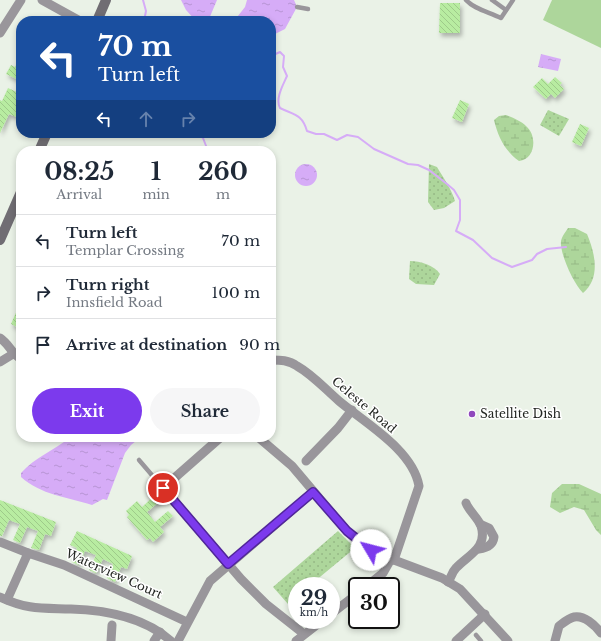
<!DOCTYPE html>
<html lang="en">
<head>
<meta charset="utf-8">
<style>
  :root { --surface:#fff; --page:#f6f6f7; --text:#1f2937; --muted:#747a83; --line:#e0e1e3; --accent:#7c3aed }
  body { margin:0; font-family:"Libre Baskerville",serif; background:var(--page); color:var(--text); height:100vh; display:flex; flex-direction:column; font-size:15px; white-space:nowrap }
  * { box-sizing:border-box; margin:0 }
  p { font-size:13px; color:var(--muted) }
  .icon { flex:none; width:22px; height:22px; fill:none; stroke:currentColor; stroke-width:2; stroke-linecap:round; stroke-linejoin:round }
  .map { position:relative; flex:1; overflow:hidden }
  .sheet { position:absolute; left:16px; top:146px; width:260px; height:296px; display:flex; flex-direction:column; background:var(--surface); border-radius:16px; box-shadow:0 2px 6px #0003 }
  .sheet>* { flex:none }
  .banner { position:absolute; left:16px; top:16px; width:260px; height:122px; border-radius:16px; box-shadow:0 2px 6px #0003; background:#1a4fa0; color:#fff; overflow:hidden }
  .speed { position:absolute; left:288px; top:577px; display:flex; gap:8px; font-size:20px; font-weight:700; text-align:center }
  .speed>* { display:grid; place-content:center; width:52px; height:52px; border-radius:50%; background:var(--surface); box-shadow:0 2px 6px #0003; line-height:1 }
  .speed small { font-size:10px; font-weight:400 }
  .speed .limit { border:2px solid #111; border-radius:6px; background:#fff; color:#111 }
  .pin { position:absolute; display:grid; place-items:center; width:34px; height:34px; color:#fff; margin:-17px; border:2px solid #fff; border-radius:50%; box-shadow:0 1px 4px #0007 }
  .me { position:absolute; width:44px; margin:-22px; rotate:307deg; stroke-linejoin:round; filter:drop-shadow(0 0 3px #0008) }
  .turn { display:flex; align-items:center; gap:14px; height:84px; padding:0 16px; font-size:18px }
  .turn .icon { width:52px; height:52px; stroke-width:2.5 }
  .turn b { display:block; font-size:28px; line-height:34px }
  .lanes { display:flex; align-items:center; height:38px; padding:0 16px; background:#0003; justify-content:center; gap:20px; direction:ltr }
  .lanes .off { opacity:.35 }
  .eta { display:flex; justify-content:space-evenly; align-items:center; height:68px; text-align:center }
  .eta b { font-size:24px; font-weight:700; line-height:28px }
  .primary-button { display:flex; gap:8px; margin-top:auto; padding:8px 16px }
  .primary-button a { flex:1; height:46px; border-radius:24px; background:var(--accent); color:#fff; font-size:16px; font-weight:700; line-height:46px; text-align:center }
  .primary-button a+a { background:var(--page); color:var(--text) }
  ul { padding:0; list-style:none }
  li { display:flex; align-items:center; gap:12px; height:52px; padding:0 16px; border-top:1px solid var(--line) }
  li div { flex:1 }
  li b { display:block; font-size:15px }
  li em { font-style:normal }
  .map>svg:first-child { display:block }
  .grass { fill:url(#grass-dots) }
  .wetland { fill:url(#wetland-marsh) }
  .pitch { fill:#add69b }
  .water { fill:url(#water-ripples) }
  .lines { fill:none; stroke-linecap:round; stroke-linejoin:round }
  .stream { stroke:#d6acf7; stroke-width:2 }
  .building { fill:url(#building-back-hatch); filter:url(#shadow) }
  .lane { stroke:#99969b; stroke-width:4.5 }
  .street { stroke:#99969b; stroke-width:9 }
  .secondary { stroke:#706d73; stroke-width:10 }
  .route-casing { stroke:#51269a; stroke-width:10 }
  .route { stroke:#7c3aed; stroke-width:7 }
  .poi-dot { fill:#9049bd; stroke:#fff; stroke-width:1.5 }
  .labels { text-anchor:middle; stroke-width:3; stroke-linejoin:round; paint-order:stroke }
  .street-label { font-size:12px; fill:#232622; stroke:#fff }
  .poi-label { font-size:12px; fill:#232622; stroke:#fff; text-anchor:start }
</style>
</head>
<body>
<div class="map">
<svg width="601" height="641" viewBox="0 0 601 641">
  <defs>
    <pattern id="grass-dots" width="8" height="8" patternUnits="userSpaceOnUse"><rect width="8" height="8" fill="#add69b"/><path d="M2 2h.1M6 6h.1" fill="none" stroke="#95b885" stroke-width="1.8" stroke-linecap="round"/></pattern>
    <pattern id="wetland-marsh" width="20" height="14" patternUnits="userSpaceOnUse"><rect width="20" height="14" fill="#add69b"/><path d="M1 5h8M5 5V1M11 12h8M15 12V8" fill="none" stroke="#95b885"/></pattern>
    <pattern id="water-ripples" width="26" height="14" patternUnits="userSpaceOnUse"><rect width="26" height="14" fill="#d6acf7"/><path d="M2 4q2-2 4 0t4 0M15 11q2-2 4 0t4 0" fill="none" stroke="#b794d3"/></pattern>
    <pattern id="building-back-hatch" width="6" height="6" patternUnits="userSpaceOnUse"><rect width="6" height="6" fill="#b8eca1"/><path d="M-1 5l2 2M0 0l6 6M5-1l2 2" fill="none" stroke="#9eca8a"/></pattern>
    <filter id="shadow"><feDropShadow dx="2" dy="3.5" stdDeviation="2" flood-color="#0004"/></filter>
  </defs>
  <rect width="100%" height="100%" fill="#eaf2e7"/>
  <g class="grass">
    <polygon points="548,110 569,119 559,136 540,125"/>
    <path d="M 429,164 L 437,167 C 443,177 452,190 455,201 L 444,208 L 434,210 L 428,202 Z"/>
    <path d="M 410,261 C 420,261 434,265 440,274 L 434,285 L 416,284 L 409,279 Z"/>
    <polygon points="338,531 355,548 309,586 297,586 297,596 288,604 273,587"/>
  </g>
  <g class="wetland">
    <path d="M 506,115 C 513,118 521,121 526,126 C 538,136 535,160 519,161 C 505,151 498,137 494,120 L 499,116 Z"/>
    <path d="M 568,228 L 575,228 L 587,234 C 595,253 601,278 583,293 C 574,284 562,258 561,245 C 560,238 565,233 568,228 Z"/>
    <polygon points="562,484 579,484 601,494 601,535 596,530 584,510 574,507 560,513 550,507 552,493"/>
  </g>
  <polygon class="pitch" points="552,0 601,0 601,48 543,20"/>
  <g class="water">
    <polygon points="181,0 217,0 209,19 206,21 196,21 186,10"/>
    <polygon points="247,0 294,0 297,7 285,29 271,36 271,21 234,21 245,7"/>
    <polygon points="541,54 561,59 558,71 538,67"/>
    <circle cx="306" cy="175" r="11"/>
    <path d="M 70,437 L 141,437 L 131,445 L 125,453 L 107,500 L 103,499 L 92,505 C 67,497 41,495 21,477 L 21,473 C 35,457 54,451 70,437 Z"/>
  </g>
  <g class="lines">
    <g class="stream">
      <polyline points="143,0 146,11 144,21"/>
      <path d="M 271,56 L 280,52 L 284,56 L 283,67 L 287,76 C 283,85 275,99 280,108 C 294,115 302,114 307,131 L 316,134 L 324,134 L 337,140 L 347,135 L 358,137 L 374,149 L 408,164 L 418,165 L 429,170 L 447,184 L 454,190 L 460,200 L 460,220 L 456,231 L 473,240 L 492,258 L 512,267 L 532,260 L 537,254 L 547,249 L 566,247"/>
      <polyline points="195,133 203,138 208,151"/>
    </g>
  </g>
  <g class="building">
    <polygon points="440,3 460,3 460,33 439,33"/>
    <polygon points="21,55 21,81 6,74 11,65 15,67"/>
    <polygon points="555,77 562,83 560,85 564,89 555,98 551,94 546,99 533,87 542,78 548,84"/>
    <polygon points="8,88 21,94 21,104 18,110 21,113 19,118 9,114 0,133 0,100 2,101"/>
    <polygon points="460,100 469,104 462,122 452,118"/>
    <polygon points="580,124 589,128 581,146 572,142"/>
    <polygon points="21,301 21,329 11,324"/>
    <polygon points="155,495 160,501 147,512 155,522 168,511 173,516 160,527 164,532 153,542 150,538 147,540 127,517 129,515 126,511 137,501 142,507"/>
    <polygon points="0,500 56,522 51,536 45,534 39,550 31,548 38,531 27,527 20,543 13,540 20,524 9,520 2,536 0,536"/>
    <polygon points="77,531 132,556 127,569 121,567 115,582 107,578 113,564 103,559 96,573 89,570 96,555 85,551 79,565 72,562 77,548 70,545"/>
  </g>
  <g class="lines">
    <g class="lane">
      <path d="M 466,0 C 474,9 489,12 501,18 L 513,0"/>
      <polyline points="492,0 506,10"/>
      <polyline points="297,7 308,9"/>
      <polyline points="139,460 163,488"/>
      <polyline points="476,635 481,641"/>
    </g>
    <g class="street">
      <polyline points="42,0 80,21"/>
      <polyline points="0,33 21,0"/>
      <path d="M 0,338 C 10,345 11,353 21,359"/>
      <path d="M 271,360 C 280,360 289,360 297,366 C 313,375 325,389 339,401 C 365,423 413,450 419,486 L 394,560"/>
      <polyline points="0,362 13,354"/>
      <polyline points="21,425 21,424"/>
      <polyline points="221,437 163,488 241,579 266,604 304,634"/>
      <polyline points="258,437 292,466 347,531 363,545 378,554 442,578 460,589 508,641"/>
      <polyline points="306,461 338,428 352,410"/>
      <polyline points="0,542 28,553"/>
      <path d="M 479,549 C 487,548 493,545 494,537 L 489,528 L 480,524"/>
      <path d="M 448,582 C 451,578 452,572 456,568 C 468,555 488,548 481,526 C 478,518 469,511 466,503"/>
      <polyline points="367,586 383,573 391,559"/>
      <path d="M 0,597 C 28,610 41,608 71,609 C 106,610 145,618 171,641"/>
      <polyline points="7,600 28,553 64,565 187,622"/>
      <polyline points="331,614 357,594"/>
      <polyline points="111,641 112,625"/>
      <polyline points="154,641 160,632"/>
      <polyline points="178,641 210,581 313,492"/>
      <polyline points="296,641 323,620"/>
      <polyline points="456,641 485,614"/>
      <path d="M 555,641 L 559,626 C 563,623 569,618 574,617 C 584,615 595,625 601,633"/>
    </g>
    <g class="secondary">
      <polyline points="97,21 106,0"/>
      <polyline points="39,151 47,133"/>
      <polyline points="0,240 21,192"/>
    </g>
  </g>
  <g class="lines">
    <defs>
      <polyline id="route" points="163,488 228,564 313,492 347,531 371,550"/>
    </defs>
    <use href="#route" class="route-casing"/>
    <use href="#route" class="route"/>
  </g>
  <circle class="poi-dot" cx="472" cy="414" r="4"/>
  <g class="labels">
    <g class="street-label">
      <text transform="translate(364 405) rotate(40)" y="4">Celeste Road</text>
      <text transform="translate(114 574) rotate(24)" y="4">Waterview Court</text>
    </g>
    <g class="poi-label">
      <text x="480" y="418">Satellite Dish</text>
    </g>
  </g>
</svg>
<div class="speed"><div>29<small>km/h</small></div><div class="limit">30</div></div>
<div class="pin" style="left:163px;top:488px;background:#d93025"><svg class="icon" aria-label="arrive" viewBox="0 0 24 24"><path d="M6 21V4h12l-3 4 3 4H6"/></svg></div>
<svg class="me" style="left:371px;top:550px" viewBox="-20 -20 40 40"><circle r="19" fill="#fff"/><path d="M0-13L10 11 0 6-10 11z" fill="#7c3aed"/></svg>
<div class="banner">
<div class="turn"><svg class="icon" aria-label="left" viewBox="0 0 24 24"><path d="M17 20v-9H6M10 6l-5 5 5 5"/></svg><div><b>70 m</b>Turn left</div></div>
<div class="lanes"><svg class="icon" aria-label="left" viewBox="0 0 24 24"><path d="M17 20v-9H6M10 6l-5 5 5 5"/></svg><svg class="icon off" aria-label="ahead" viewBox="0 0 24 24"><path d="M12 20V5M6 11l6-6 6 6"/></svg><svg class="icon off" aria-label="right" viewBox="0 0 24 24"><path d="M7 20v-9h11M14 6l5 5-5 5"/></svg></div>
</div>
<section class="sheet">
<div class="eta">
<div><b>08:25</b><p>Arrival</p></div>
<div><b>1</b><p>min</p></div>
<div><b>260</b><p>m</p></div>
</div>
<ul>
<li><svg class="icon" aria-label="left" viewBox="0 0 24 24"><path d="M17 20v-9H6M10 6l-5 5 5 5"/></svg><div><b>Turn left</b><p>Templar Crossing</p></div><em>70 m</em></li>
<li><svg class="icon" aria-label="right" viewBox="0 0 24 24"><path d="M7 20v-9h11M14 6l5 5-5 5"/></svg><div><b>Turn right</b><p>Innsfield Road</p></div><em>100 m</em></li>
<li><svg class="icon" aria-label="arrive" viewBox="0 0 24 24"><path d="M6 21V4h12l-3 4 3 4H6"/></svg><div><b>Arrive at destination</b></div><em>90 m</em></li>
</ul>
<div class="primary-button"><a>Exit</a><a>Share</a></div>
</section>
</div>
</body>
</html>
